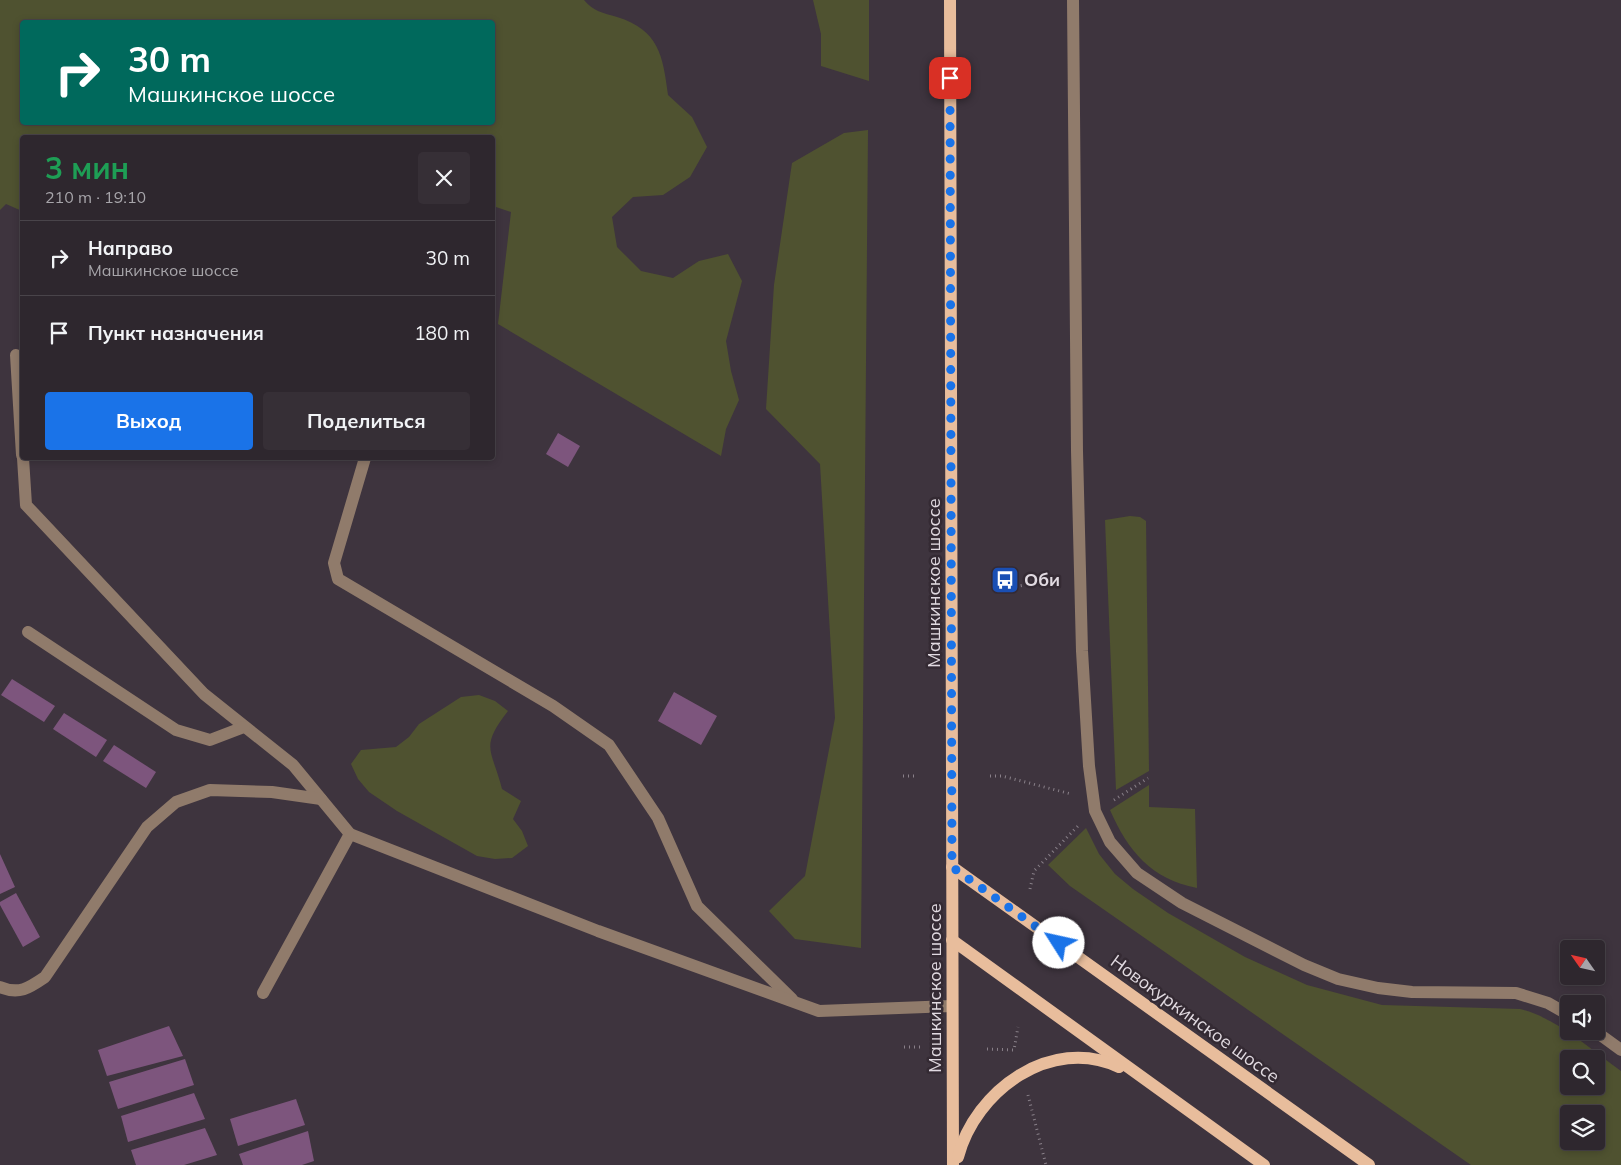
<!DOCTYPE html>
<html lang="ru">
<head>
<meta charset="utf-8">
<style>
  :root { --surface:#2e272e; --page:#362f36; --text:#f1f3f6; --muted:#a7a5aa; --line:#49444a; --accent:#1a73e8 }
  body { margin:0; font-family:Mulish,sans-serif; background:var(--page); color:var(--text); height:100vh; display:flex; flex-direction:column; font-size:19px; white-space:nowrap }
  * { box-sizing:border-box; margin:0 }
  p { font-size:16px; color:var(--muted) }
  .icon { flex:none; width:28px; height:28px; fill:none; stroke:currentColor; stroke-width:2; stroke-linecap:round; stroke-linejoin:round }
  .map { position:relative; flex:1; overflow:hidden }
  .details { position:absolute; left:20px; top:135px; width:475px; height:325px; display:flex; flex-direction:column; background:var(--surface); border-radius:5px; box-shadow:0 2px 8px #0003,0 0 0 1px var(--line) }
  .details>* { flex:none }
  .hud { position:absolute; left:20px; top:20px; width:475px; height:105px; border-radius:5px; box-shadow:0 2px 8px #0003,0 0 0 1px var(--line); background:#00695c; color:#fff; overflow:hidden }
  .needle { width:32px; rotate:304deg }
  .controls { position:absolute; left:1560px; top:940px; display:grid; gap:10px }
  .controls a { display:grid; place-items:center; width:45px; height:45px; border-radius:5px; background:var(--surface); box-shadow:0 2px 8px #0003,0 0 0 1px var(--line); font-size:25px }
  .pin { position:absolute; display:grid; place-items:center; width:42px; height:42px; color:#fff; margin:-21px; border-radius:10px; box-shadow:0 2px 8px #0006 }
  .me { position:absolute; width:55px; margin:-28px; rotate:305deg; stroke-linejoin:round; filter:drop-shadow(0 0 4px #0008) }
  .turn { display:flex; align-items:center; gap:18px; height:105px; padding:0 25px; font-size:22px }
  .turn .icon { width:65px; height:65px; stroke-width:2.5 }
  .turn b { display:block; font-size:35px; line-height:42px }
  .round { display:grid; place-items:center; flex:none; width:52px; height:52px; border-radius:5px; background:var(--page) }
  .head { display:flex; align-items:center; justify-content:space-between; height:85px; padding:0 25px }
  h1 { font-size:30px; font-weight:700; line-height:38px; color:#1e9e55 }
  .action { display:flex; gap:10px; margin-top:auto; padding:10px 25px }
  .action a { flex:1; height:58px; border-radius:5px; background:var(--accent); color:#fff; font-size:20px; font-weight:700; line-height:58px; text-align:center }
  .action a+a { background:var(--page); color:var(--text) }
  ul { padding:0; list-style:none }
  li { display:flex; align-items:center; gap:15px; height:75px; padding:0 25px; border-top:1px solid var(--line) }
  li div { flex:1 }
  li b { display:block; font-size:19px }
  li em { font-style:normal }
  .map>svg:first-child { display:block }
  .green { fill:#4f5230; fill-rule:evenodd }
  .building { fill:#7d557d }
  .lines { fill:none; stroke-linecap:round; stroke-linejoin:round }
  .path { stroke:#898089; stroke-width:3; stroke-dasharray:1 4; stroke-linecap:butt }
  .minor { stroke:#907b6b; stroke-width:12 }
  .major { stroke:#e8bd9c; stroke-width:12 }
  .route { stroke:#1a73e8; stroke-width:9; stroke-dasharray:0 16.2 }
  .labels { text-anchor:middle; stroke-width:5; stroke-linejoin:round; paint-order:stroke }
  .poi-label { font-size:18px; font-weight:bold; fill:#e1dae1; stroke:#342a33; text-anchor:start }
  .street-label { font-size:18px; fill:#e1dae1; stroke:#342a33 }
</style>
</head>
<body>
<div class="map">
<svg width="1621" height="1165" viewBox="0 0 1621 1165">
  <rect width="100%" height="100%" fill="#3e343e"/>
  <g class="green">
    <path d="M 0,0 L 584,0 C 593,11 603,13 617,17 C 659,30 663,56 668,95 L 692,117 L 707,147 L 690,177 L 663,195 L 633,197 L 612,217 L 617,247 L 641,271 L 673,278 L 699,261 L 728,254 L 742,281 L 726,341 L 731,371 L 739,400 L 726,429 L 721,456 L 498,324 L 511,212 L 493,206 L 492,138 L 22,138 L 22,211 L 6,204 L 0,210 ZM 492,22 L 492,122 L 22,122 L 22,22 Z"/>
    <polygon points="813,0 869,0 869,81 821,66 821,34"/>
    <polygon points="868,130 861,948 795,939 769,911 805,876 835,718 820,464 766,409 774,285 792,163 844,133"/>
    <polygon points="1130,516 1140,517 1146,521 1149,771 1116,790 1105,520"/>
    <path d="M 479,695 L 495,701 L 508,711 C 479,748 492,749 502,789 L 521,801 L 513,819 L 522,831 L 528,846 L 512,858 L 495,859 L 477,856 L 397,811 L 369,792 L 358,779 L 351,764 L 361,750 L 396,747 L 409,737 L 419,724 L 461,697 Z"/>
    <path d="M 1149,785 L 1149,807 L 1195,809 L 1197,888 C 1151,879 1128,851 1110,810 Z"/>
    <path d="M 1086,828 L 1099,854 L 1115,874 L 1133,889 L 1168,913 L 1245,957 L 1307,985 L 1382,1005 L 1520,1009 C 1557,1018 1590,1049 1621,1071 L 1621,1165 L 1471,1165 L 1070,886 L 1048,865 ZM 1569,1059 L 1596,1059 L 1596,1086 L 1569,1086 ZM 1569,1114 L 1596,1114 L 1596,1141 L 1569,1141 Z"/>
  </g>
  <g class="building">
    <polygon points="558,433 580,446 568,467 546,454"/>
    <polygon points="12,679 55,706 44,722 1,695"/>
    <polygon points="674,692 717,716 701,745 658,721"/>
    <polygon points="64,713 107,740 96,757 53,729"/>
    <polygon points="114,745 156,772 146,788 103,761"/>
    <polygon points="0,854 15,887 0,894"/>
    <polygon points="16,893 40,937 23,947 0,905 0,902"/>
    <polygon points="169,1026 183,1056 107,1076 98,1050"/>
    <polygon points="185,1059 194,1085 118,1109 109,1082"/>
    <polygon points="194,1093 205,1119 128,1142 121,1116"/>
    <polygon points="296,1099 305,1125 238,1146 230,1119"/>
    <polygon points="205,1128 217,1155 184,1165 136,1165 131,1150"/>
    <polygon points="308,1131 314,1161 302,1165 243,1165 239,1154"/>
  </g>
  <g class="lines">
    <g class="path">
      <polyline points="1001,589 1060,579"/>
      <polyline points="903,776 917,776"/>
      <polyline points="990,776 1002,776 1071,794"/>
      <polyline points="1114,800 1148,778"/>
      <polyline points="1030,889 1034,871 1078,826"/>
      <polyline points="904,1047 921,1047"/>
      <polyline points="987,1049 1014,1050 1018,1027"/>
      <polyline points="1028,1095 1046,1165"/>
    </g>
    <g class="minor">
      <polyline points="1073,0 1077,451 1082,651 1089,766 1095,811 1110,842 1137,873 1182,903 1304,965 1338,979 1378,988 1412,992 1516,993 1548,1003 1569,1015"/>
      <polyline points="16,355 22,455"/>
      <polyline points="23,458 26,505 204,694 293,765 350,834"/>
      <polyline points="365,458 334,563 338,579 553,706 609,745 658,818 697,906 792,999"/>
      <polyline points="28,632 176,730 210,740 244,727"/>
      <path d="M 0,987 C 19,995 29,988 45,977 L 147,827 L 176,802 L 210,790 L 272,792 L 321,799"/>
      <polyline points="263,993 350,834 598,931 819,1011 952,1006"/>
      <polyline points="1595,1031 1621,1050"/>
    </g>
    <g class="major">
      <polyline points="950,0 953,1165"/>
      <polyline points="952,867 1369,1165"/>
      <polyline points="952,940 1264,1165"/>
      <path d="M 958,1157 C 975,1091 1051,1035 1119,1067"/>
    </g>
  </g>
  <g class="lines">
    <polyline class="route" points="950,78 952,867 1059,943"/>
  </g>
  <defs>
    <symbol id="bus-square" viewBox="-11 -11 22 22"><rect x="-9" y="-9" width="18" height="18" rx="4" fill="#1a4fb4" stroke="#342a33"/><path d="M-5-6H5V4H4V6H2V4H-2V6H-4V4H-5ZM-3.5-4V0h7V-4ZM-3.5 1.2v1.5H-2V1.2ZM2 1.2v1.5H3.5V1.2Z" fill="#fff"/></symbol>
  </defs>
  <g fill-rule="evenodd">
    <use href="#bus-square" x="989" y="564" width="32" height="32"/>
  </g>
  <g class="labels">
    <g class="poi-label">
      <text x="1024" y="586">Оби</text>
    </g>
    <g class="street-label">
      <text transform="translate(934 583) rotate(-90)" y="6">Машкинское шоссе</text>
      <text transform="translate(935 988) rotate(-90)" y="6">Машкинское шоссе</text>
      <text transform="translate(1195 1019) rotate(36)" y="6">Новокуркинское шоссе</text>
    </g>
  </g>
</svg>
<div class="controls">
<a><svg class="needle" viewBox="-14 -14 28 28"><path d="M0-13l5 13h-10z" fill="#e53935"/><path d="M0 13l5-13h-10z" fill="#a7a5aa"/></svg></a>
<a><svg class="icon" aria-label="sound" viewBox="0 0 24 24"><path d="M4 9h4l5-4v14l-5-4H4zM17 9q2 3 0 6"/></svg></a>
<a><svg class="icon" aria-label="search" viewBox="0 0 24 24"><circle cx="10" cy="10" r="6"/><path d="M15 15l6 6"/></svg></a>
<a><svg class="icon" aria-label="layers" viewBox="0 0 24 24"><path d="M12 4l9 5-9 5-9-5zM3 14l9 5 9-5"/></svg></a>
</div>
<div class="pin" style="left:950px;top:78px;background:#d93025"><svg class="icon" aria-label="arrive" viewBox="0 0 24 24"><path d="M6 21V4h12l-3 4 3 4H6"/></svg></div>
<svg class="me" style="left:1059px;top:943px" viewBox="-20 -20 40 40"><circle r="19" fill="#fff"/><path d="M0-13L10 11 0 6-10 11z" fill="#1a73e8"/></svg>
<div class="hud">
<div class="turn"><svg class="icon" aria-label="right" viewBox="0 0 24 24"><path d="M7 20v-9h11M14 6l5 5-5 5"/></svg><div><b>30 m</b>Машкинское шоссе</div></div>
</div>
<section class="details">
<div class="head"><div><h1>3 мин</h1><p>210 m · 19:10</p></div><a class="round"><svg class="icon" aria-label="close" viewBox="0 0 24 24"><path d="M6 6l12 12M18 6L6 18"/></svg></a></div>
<ul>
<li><svg class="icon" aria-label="right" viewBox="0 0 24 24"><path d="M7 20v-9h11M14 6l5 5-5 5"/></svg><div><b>Направо</b><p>Машкинское шоссе</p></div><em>30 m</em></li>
<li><svg class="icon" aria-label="arrive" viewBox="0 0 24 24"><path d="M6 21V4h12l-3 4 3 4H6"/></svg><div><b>Пункт назначения</b></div><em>180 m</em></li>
</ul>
<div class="action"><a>Выход</a><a>Поделиться</a></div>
</section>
</div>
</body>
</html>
